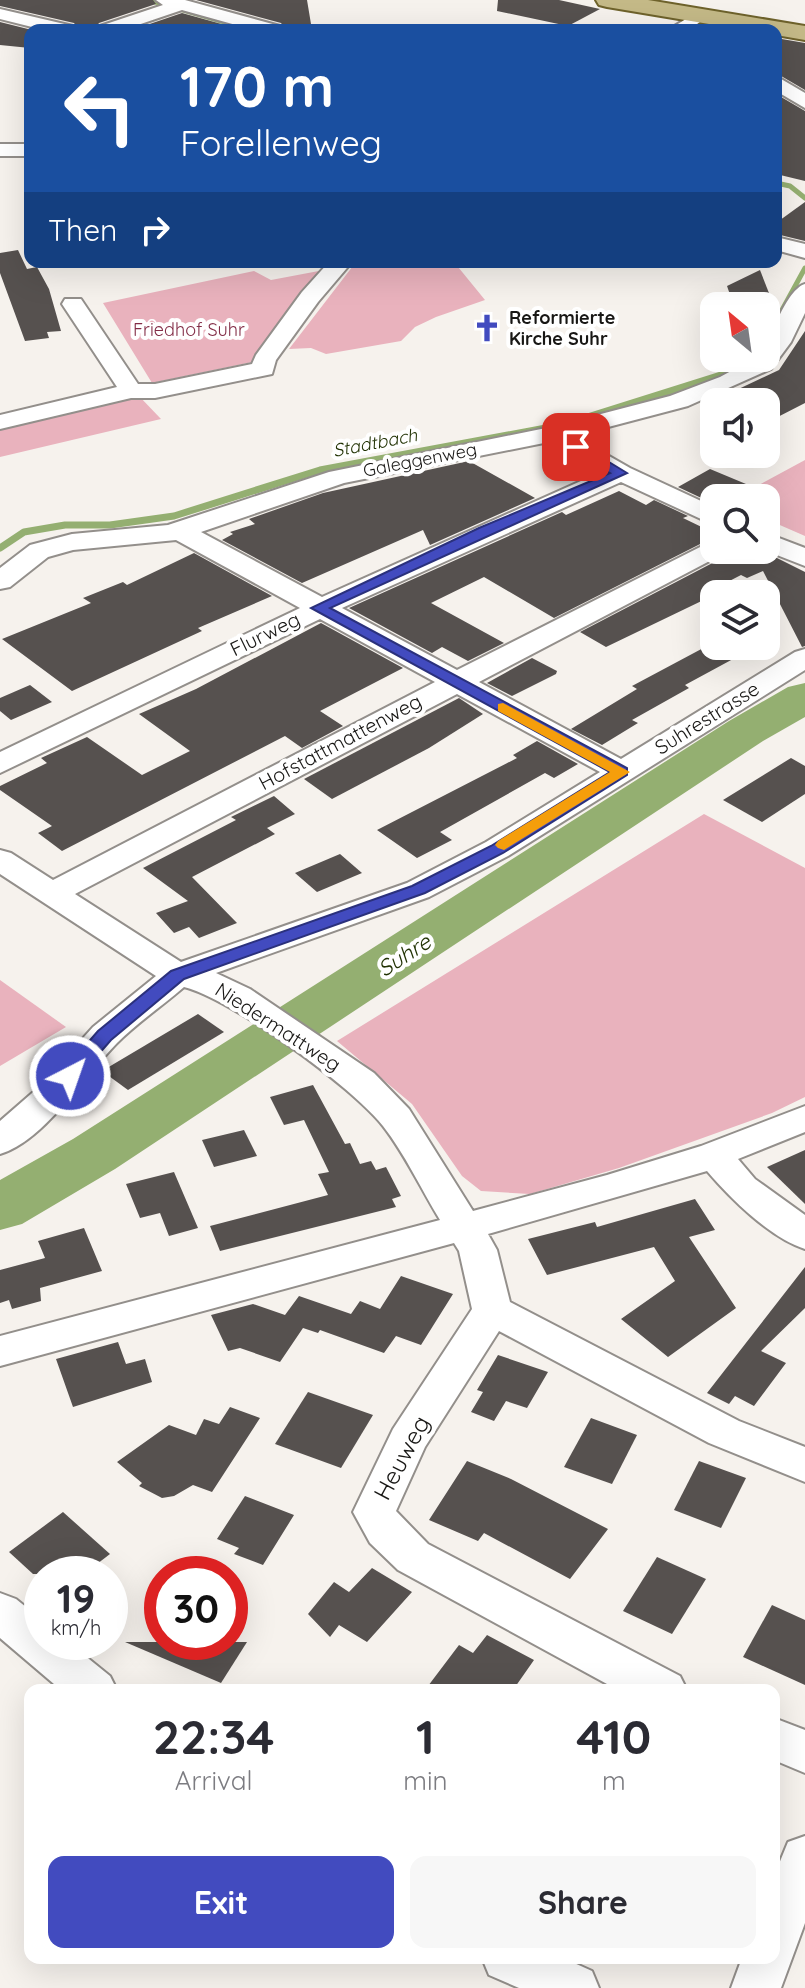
<!DOCTYPE html>
<html lang="en">
<head>
<meta charset="utf-8">
<style>
  :root { --surface:#fff; --page:#f7f7f7; --text:#2b2b33; --muted:#7c7c81; --accent:#424bbf }
  body { margin:0; font-family:Quicksand,sans-serif; background:var(--page); color:var(--text); height:100vh; display:flex; flex-direction:column; font-size:30px; white-space:nowrap }
  * { box-sizing:border-box; margin:0 }
  p { font-size:26px; color:var(--muted) }
  .icon { flex:none; width:44px; height:44px; fill:none; stroke:currentColor; stroke-width:2; stroke-linecap:round; stroke-linejoin:round }
  .map { position:relative; flex:1; overflow:hidden }
  .panel { position:absolute; left:24px; top:1684px; width:756px; height:280px; display:flex; flex-direction:column; background:var(--surface); border-radius:16px; box-shadow:0 8px 32px #0002 }
  .panel>* { flex:none }
  .top-card { position:absolute; left:24px; top:24px; width:758px; height:244px; border-radius:16px; box-shadow:0 8px 32px #0002; background:#1a4fa0; color:#fff; overflow:hidden }
  .needle { width:52px; rotate:331deg }
  .controls { position:absolute; left:700px; top:292px; display:grid; gap:16px }
  .controls a { display:grid; place-items:center; width:80px; height:80px; border-radius:16px; background:var(--surface); box-shadow:0 8px 32px #0002; font-size:40px }
  .speed { position:absolute; left:24px; top:1556px; display:flex; gap:16px; font-size:40px; font-weight:700; text-align:center }
  .speed>* { display:grid; place-content:center; width:104px; height:104px; border-radius:50%; background:var(--surface); box-shadow:0 8px 32px #0002; line-height:1 }
  .speed small { font-size:20px; font-weight:400 }
  .speed .limit { border:12px solid #d22; background:#fff; color:#111 }
  .pin { position:absolute; display:grid; place-items:center; width:68px; height:68px; color:#fff; margin:-34px; border-radius:16px; box-shadow:0 4px 12px #0006 }
  .me { position:absolute; width:88px; margin:-44px; rotate:41deg; stroke-linejoin:round; filter:drop-shadow(0 0 6px #0008) }
  .turn { display:flex; align-items:center; gap:28px; height:168px; padding:0 24px; font-size:36px }
  .turn .icon { width:104px; height:104px; stroke-width:2.5 }
  .turn b { display:block; font-size:56px; line-height:68px }
  .then { display:flex; align-items:center; height:76px; padding:0 24px; background:#0003; gap:16px; font-size:30px }
  .eta { display:flex; justify-content:space-evenly; align-items:center; height:136px; text-align:center }
  .eta b { font-size:48px; font-weight:700; line-height:56px }
  .cta { display:flex; gap:16px; margin-top:auto; padding:16px 24px }
  .cta a { flex:1; height:92px; border-radius:16px; background:var(--accent); color:#fff; font-size:32px; font-weight:700; line-height:92px; text-align:center }
  .cta a+a { background:var(--page); color:var(--text) }
  .map>svg:first-child { display:block }
  .green { fill:#e9b2bd }
  .lines { fill:none; stroke-linecap:round; stroke-linejoin:round }
  .stream-far1 { stroke:#94af71; stroke-width:5 }
  .stream { stroke:#94af71; stroke-width:7 }
  .river { fill:#94af71; fill-rule:evenodd }
  .building { fill:#56514f }
  .street-casing { stroke:#938f8b; stroke-width:4 }
  .primary-casing { stroke:#6e622b; stroke-width:4 }
  .street { fill:#fff; fill-rule:evenodd }
  .primary { fill:#c4b987; fill-rule:evenodd }
  .route { fill:#424bbf; stroke:#2b317c; stroke-width:2 }
  .slow { fill:#f59e0b }
  .labels { text-anchor:middle; stroke-width:8; stroke-linejoin:round; paint-order:stroke }
  .far-poi-label { font-size:18px; font-weight:bold; fill:#181715; stroke:#fff; text-anchor:start }
  .far-park-label { font-size:18px; fill:#822c46; stroke:#fff }
  .far-water-label { font-size:18px; font-style:italic; fill:#213203; stroke:#fff }
  .far-street-label { font-size:18px; fill:#181715; stroke:#fff }
  .street-label { font-size:20px; fill:#181715; stroke:#fff }
  .water-label { font-size:22px; font-style:italic; fill:#213203; stroke:#fff }
  .near-street-label { font-size:24px; fill:#181715; stroke:#fff }
</style>
</head>
<body>
<div class="map">
<svg width="805" height="1988" viewBox="0 0 805 1988">
  <rect width="100%" height="100%" fill="#f6f2ed"/>
  <g class="green">
    <polygon points="356,262 391,262 397,268 454,262 485,300 436,317 415,327 401,341 326,354 311,348 289,349"/>
    <polygon points="324,270 257,361 152,383 103,303 254,271 271,280"/>
    <polygon points="138,395 161,419 0,457 0,427"/>
    <polygon points="805,460 805,536 766,519 766,498 735,498"/>
    <polygon points="704,814 805,868 805,1097 772,1113 619,1168 530,1194 481,1191 462,1176 412,1104 337,1041"/>
    <polygon points="0,980 66,1027 0,1066"/>
  </g>
  <g class="lines">
    <g class="stream-far1">
      <polyline points="149,0 252,30"/>
      <polyline points="776,183 790,186 805,198"/>
      <polyline points="776,321 805,268"/>
    </g>
    <g class="stream">
      <polyline points="766,340 777,319"/>
      <polyline points="0,548 24,532 65,525 110,525 174,516 320,470 562,425 743,368 753,358"/>
    </g>
    <polygon class="river" points="805,683 805,717 763,741 115,1169 22,1224 0,1230 0,1180 73,1139 729,721 788,687"/>
  </g>
  <g class="building">
    <polygon points="0,0 153,0 156,4 99,23 94,30 79,30 74,23 0,6"/>
    <polygon points="196,0 307,0 312,30 286,30 281,23"/>
    <polygon points="498,0 559,0 600,9 568,26 497,11"/>
    <polygon points="182,13 243,30 132,30"/>
    <polygon points="0,22 32,30 30,48 0,45"/>
    <polygon points="776,38 805,43 805,90 776,73"/>
    <polygon points="776,94 805,111 805,181 776,174"/>
    <polygon points="805,202 805,241 776,234 776,223"/>
    <polygon points="18,250 27,269 37,267 49,289 61,331 47,332 49,338 25,341 0,273 0,253"/>
    <polygon points="760,270 774,306 734,306 727,286"/>
    <polygon points="805,331 805,403 766,423 766,402 711,402 779,370"/>
    <polygon points="469,461 535,498 430,545 423,530 302,583 222,540 233,534 230,532 255,524 249,519 323,493"/>
    <polygon points="710,469 746,484 720,498 714,498 712,503 678,487"/>
    <polygon points="619,491 646,505 654,500 688,516 683,518 714,533 714,537 554,618 484,577 431,603 504,643 468,661 442,647 432,653 349,608 562,512 566,515"/>
    <polygon points="729,550 761,550 805,572 805,646 802,647 763,571 747,578 741,575 714,589 714,595 606,647 580,632 724,557"/>
    <polygon points="194,553 272,596 198,628 202,631 72,691 2,639 91,603 83,598 123,582 127,585"/>
    <polygon points="321,623 403,668 320,711 343,726 302,748 285,736 62,851 38,833 52,826 0,790 0,786 47,763 41,758 87,737 142,775 190,751 139,714 196,689"/>
    <polygon points="707,646 757,646 685,685 689,688 632,720 638,723 602,745 571,729 637,689 632,686"/>
    <polygon points="532,658 557,671 556,674 512,696 487,683"/>
    <polygon points="30,685 52,702 11,720 0,711 0,698"/>
    <polygon points="459,698 483,714 429,748 332,799 304,779"/>
    <polygon points="537,741 578,764 554,778 545,773 440,832 452,840 417,858 377,830 517,758 513,755"/>
    <polygon points="791,758 805,766 805,794 762,822 723,800"/>
    <polygon points="274,796 295,814 267,828 275,834 192,877 237,923 199,938 189,927 174,933 156,913 188,901 143,868 236,820 231,817"/>
    <polygon points="340,854 362,873 317,892 295,873"/>
    <polygon points="198,1014 224,1032 128,1090 102,1071"/>
    <polygon points="313,1085 345,1144 350,1143 360,1164 371,1161 376,1170 386,1167 401,1196 392,1199 396,1207 220,1251 210,1226 328,1195 318,1174 329,1172 304,1120 284,1125 270,1097"/>
    <polygon points="244,1130 257,1156 214,1167 202,1140"/>
    <polygon points="805,1150 805,1204 767,1167"/>
    <polygon points="174,1172 198,1228 169,1236 160,1213 140,1218 126,1184"/>
    <polygon points="695,1199 715,1230 689,1237 736,1308 668,1357 621,1319 675,1281 654,1247 547,1275 528,1239 595,1222 597,1227"/>
    <polygon points="84,1228 102,1271 40,1288 41,1301 12,1309 9,1300 0,1303 0,1270 45,1258 38,1241"/>
    <polygon points="805,1267 805,1308 761,1351 786,1363 754,1406 735,1396 729,1404 707,1393"/>
    <polygon points="401,1276 453,1294 421,1345 396,1336 384,1353 320,1330 318,1333 303,1328 280,1362 240,1348 228,1351 211,1315 253,1304 285,1315 299,1296 351,1314 360,1301 380,1309"/>
    <polygon points="118,1342 126,1364 145,1359 152,1382 73,1407 56,1359"/>
    <polygon points="498,1355 548,1372 527,1408 506,1401 494,1421 471,1412 483,1392 477,1390"/>
    <polygon points="308,1392 373,1415 341,1468 275,1444"/>
    <polygon points="230,1407 260,1418 212,1492 193,1485 174,1496 162,1498 139,1486 142,1483 117,1462 169,1425 196,1435 204,1419 219,1424"/>
    <polygon points="591,1418 637,1435 612,1484 564,1467"/>
    <polygon points="467,1461 511,1479 608,1529 570,1579 484,1533 478,1541 429,1520"/>
    <polygon points="699,1461 746,1478 721,1528 674,1510"/>
    <polygon points="245,1496 294,1515 263,1565 234,1554 239,1548 217,1539"/>
    <polygon points="63,1512 110,1554 84,1574 33,1574 9,1552"/>
    <polygon points="657,1557 706,1579 672,1634 623,1611"/>
    <polygon points="372,1568 412,1592 367,1642 339,1625 330,1637 308,1614 334,1582 349,1592"/>
    <polygon points="772,1605 805,1620 805,1685 743,1657"/>
    <polygon points="487,1635 534,1660 513,1690 425,1690 459,1645 473,1653"/>
    <polygon points="125,1642 247,1642 221,1683"/>
  </g>
  <g class="lines">
    <defs>
      <g id="street">
        <polygon points="156,0 185,0 280,26 283,30 254,30 182,10 123,30 97,30 100,26 163,5"/>
        <polygon points="0,9 73,26 76,30 44,30 0,19"/>
        <polygon points="699,11 708,16 689,30 668,30"/>
        <polygon points="776,76 805,93 805,108 776,91"/>
        <rect x="0" y="144" width="30" height="12"/>
        <polygon points="776,237 805,244 805,258 776,250"/>
        <polygon points="329,262 352,262 318,302 276,360 272,374 155,398 131,398 0,429 0,415 117,387 62,304 65,299 81,299 138,384 155,384 252,364 256,355 302,292"/>
        <path d="M 805,284 L 805,313 L 791,342 L 771,369 L 688,406 L 574,436 L 630,468 L 714,507 L 714,525 L 621,482 L 342,608 L 457,670 L 714,540 L 714,550 L 726,550 L 723,554 L 479,682 L 621,759 L 795,652 L 805,649 L 805,670 L 508,856 L 429,897 L 216,973 L 250,989 L 374,1073 L 409,1109 L 473,1211 L 607,1175 L 701,1146 L 805,1106 L 805,1132 L 738,1159 L 755,1179 L 805,1215 L 805,1249 C 770,1238 730,1198 707,1171 L 488,1234 L 497,1250 L 510,1302 L 739,1421 L 805,1447 L 805,1482 L 709,1443 L 499,1331 L 425,1447 L 396,1511 L 428,1544 L 680,1676 L 687,1690 L 618,1690 L 398,1570 L 370,1543 L 353,1512 L 393,1429 L 472,1309 L 459,1251 L 454,1243 L 0,1366 L 0,1336 L 440,1220 C 421,1189 405,1154 383,1126 C 351,1086 232,999 184,987 C 162,1006 137,1023 117,1043 C 85,1075 44,1141 0,1154 L 0,1121 L 39,1087 L 93,1027 L 156,976 L 0,874 L 0,850 L 11,853 L 53,880 L 435,682 L 320,619 L 0,773 L 0,752 L 300,608 L 176,540 L 73,550 L 48,557 L 10,587 L 0,589 L 0,568 L 30,545 L 72,534 L 168,525 L 329,472 L 551,427 L 670,396 L 720,377 L 755,358 L 766,358 C 766,341 788,288 805,284 ZM 549,442 L 601,472 L 322,597 L 201,532 L 344,483 ZM 457,694 L 600,772 L 486,842 L 407,883 L 181,962 L 75,894 Z"/>
        <polygon points="766,533 805,548 805,566 764,550"/>
        <polygon points="0,1593 16,1599 42,1620 42,1642 68,1642 110,1676 117,1690 61,1690 0,1638"/>
        <polygon points="774,1718 805,1730 805,1773 774,1760"/>
        <polygon points="805,1836 805,1923 781,1988 731,1988 742,1958 774,1958 774,1876 788,1842"/>
        <polygon points="482,1958 563,1958 592,1971 599,1988 519,1988 489,1975"/>
      </g>
      <polygon id="primary" points="596,0 648,0 805,26 805,40 776,35 776,30 745,30 607,7 599,5"/>
    </defs>
    <use href="#street" class="street-casing"/>
    <use href="#primary" class="primary-casing"/>
    <use href="#street" class="street"/>
    <use href="#primary" class="primary"/>
  </g>
  <polygon class="route" points="571,445 581,445 627,473 330,608 627,768 627,775 503,853 425,893 184,979 111,1040 76,1080 63,1080 60,1076 63,1071 98,1031 171,971 412,886 491,846 610,772 311,608 479,528 610,473 571,450"/>
  <polygon class="slow" points="503,703 630,772 504,850 498,848 495,845 498,841 610,772 498,711 498,704"/>
  <defs>
    <symbol id="church-bare" viewBox="-9 -9 18 18"><path d="M-1.2-6h2.4v3.5h3.3v2.4h-3.3V6h-2.4V-.1h-3.3v-2.4h3.3Z" fill="#424bbf" stroke="#fff" stroke-width="2.5" paint-order="stroke"/></symbol>
  </defs>
  <g fill-rule="evenodd">
    <use href="#church-bare" x="467" y="308" width="40" height="40"/>
  </g>
  <g class="labels">
    <g class="far-poi-label">
      <text x="509" y="324">Reformierte<tspan x="509" dy="21">Kirche Suhr</tspan></text>
    </g>
    <g class="far-park-label">
      <text x="189" y="336">Friedhof Suhr</text>
    </g>
    <g class="far-water-label">
      <text transform="translate(375 443) rotate(-11)" y="6">Stadtbach</text>
    </g>
    <g class="far-street-label">
      <text transform="translate(420 460) rotate(-11)" y="6">Galeggenweg</text>
    </g>
    <g class="street-label">
      <text transform="translate(265 634) rotate(-26)" y="7">Flurweg</text>
      <text transform="translate(707 718) rotate(-32)" y="7">Suhrestrasse</text>
      <text transform="translate(340 742) rotate(-28)" y="7">Hofstattmattenweg</text>
      <text transform="translate(278 1027) rotate(33)" y="7">Niedermattweg</text>
    </g>
    <g class="water-label">
      <text transform="translate(404 955) rotate(-33)" y="8">Suhre</text>
    </g>
    <g class="near-street-label">
      <text transform="translate(402 1458) rotate(-62)" y="8">Heuweg</text>
    </g>
  </g>
</svg>
<div class="controls">
<a><svg class="needle" viewBox="-14 -14 28 28"><path d="M0-13l5 13h-10z" fill="#e53935"/><path d="M0 13l5-13h-10z" fill="#7c7c81"/></svg></a>
<a><svg class="icon" aria-label="sound" viewBox="0 0 24 24"><path d="M4 9h4l5-4v14l-5-4H4zM17 9q2 3 0 6"/></svg></a>
<a><svg class="icon" aria-label="search" viewBox="0 0 24 24"><circle cx="10" cy="10" r="6"/><path d="M15 15l6 6"/></svg></a>
<a><svg class="icon" aria-label="layers" viewBox="0 0 24 24"><path d="M12 4l9 5-9 5-9-5zM3 14l9 5 9-5"/></svg></a>
</div>
<div class="speed"><div>19<small>km/h</small></div><div class="limit">30</div></div>
<div class="pin" style="left:576px;top:447px;background:#d93025"><svg class="icon" aria-label="arrive" viewBox="0 0 24 24"><path d="M6 21V4h12l-3 4 3 4H6"/></svg></div>
<svg class="me" style="left:70px;top:1076px" viewBox="-20 -20 40 40"><circle r="17" fill="#424bbf" stroke="#fff" stroke-width="3"/><path d="M0-11L8 9 0 5-8 9z" fill="#fff"/></svg>
<div class="top-card">
<div class="turn"><svg class="icon" aria-label="left" viewBox="0 0 24 24"><path d="M17 20v-9H6M10 6l-5 5 5 5"/></svg><div><b>170 m</b>Forellenweg</div></div>
<div class="then">Then<svg class="icon" aria-label="right" viewBox="0 0 24 24"><path d="M7 20v-9h11M14 6l5 5-5 5"/></svg></div>
</div>
<section class="panel">
<div class="eta">
<div><b>22:34</b><p>Arrival</p></div>
<div><b>1</b><p>min</p></div>
<div><b>410</b><p>m</p></div>
</div>
<div class="cta"><a>Exit</a><a>Share</a></div>
</section>
</div>
</body>
</html>
